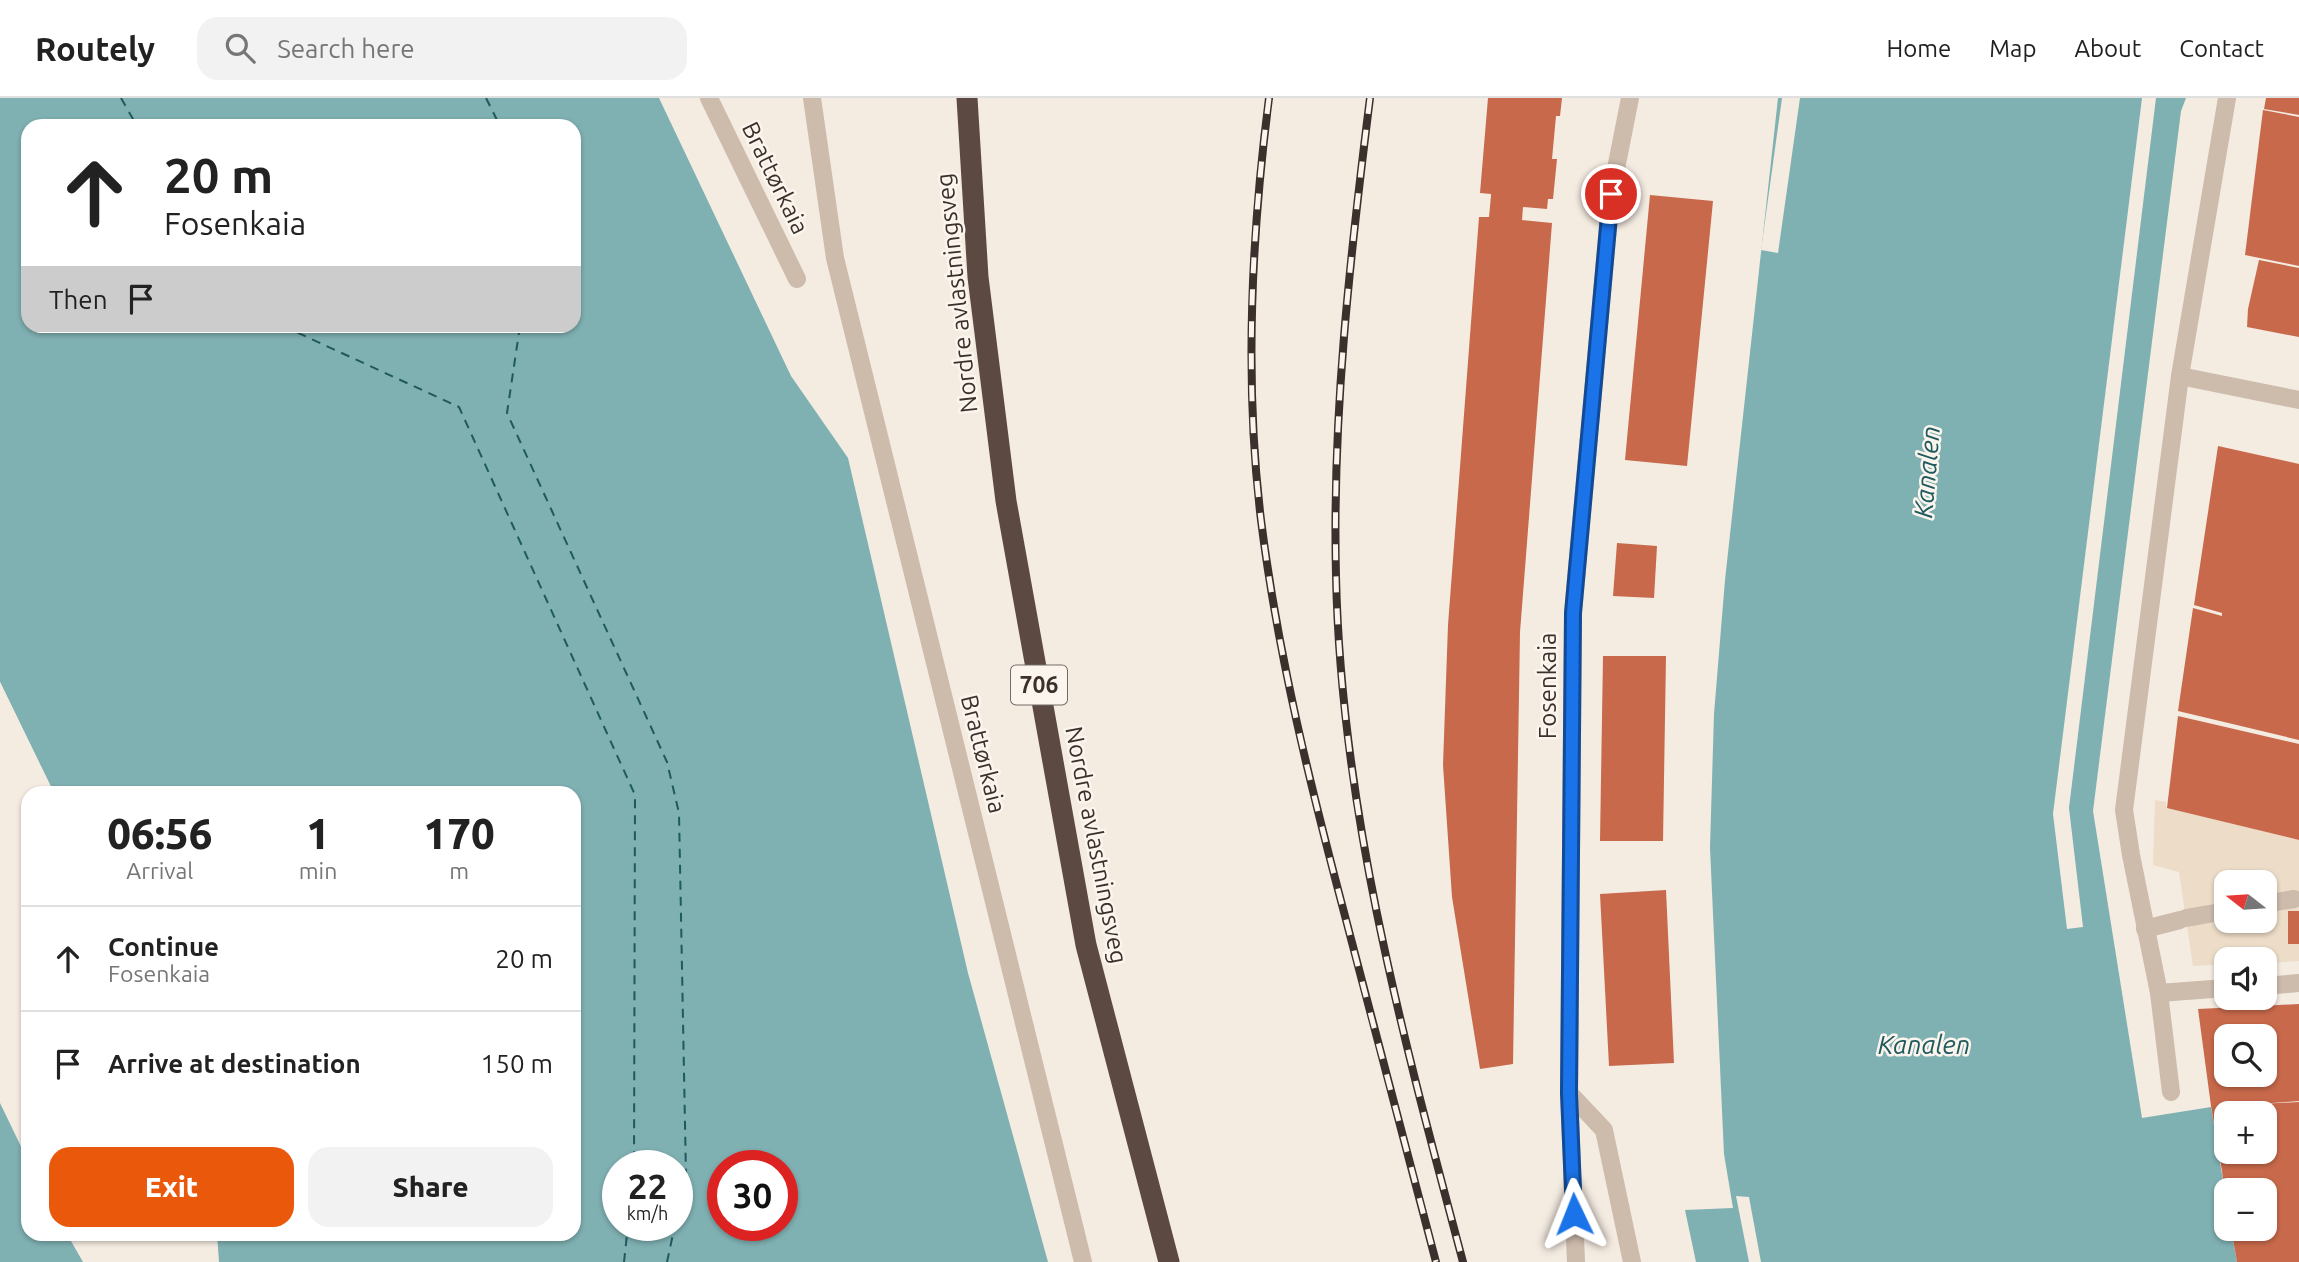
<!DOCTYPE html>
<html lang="en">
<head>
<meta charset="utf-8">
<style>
  :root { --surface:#fff; --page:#f2f2f2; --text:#222; --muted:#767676; --line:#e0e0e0; --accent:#ea580c }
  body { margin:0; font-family:Ubuntu,sans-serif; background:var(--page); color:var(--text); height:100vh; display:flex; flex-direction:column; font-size:26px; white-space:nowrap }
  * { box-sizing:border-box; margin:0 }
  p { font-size:23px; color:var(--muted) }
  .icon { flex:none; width:38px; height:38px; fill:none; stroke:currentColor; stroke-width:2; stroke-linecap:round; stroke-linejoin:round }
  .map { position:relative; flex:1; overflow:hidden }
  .sheet { position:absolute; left:21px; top:688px; width:560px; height:455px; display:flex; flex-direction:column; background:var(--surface); border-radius:21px; box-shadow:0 2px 5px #0004 }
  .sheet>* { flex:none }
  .top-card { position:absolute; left:21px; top:21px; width:560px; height:214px; border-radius:21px; box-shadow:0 2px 5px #0004; background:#fff; color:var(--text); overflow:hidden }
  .needle { width:46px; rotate:287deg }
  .fabs { position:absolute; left:2214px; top:772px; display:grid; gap:14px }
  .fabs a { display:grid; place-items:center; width:63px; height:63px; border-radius:14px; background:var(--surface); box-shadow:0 2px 5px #0004; font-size:35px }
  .speed { position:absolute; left:602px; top:1052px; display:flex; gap:14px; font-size:35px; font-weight:700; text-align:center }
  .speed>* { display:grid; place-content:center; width:91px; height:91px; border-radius:50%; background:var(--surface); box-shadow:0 2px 5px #0004; line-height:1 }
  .speed small { font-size:18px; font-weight:400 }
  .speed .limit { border:10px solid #d22; background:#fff; color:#111 }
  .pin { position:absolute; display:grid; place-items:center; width:60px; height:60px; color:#fff; margin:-30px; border:4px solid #fff; border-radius:50%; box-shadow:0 2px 7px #0007 }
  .me { position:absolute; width:77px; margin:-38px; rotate:358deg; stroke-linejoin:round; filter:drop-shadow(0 0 5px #0008) }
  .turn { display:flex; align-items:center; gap:24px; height:147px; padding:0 28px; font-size:32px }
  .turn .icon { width:91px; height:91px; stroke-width:2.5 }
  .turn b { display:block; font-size:49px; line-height:60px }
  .then { display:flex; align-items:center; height:66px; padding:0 28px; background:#0003; gap:14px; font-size:26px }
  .eta { display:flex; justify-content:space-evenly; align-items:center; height:119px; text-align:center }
  .eta b { font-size:42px; font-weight:800; line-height:49px }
  .action { display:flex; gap:14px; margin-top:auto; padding:14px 28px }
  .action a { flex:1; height:80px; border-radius:21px; background:var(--accent); color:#fff; font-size:28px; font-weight:800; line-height:80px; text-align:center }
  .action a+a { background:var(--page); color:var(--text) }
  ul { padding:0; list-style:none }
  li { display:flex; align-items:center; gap:21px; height:105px; padding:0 28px; border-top:2px solid var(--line) }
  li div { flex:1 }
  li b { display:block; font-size:26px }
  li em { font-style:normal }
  header { display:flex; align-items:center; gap:42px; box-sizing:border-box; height:98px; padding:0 35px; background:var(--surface); border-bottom:2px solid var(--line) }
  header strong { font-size:33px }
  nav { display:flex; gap:38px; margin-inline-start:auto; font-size:24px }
  .search { width:490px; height:63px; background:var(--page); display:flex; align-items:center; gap:18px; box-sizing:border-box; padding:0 24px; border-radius:21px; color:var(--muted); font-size:26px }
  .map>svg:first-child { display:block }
  .plaza { fill:#ecdcc8; fill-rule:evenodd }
  .water { fill:#7fb0b2; fill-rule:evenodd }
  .pier { fill:#f4ebe1 }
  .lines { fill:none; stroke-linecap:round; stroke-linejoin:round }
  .ferry { stroke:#1f5a5e; stroke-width:2; stroke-dasharray:9 7; stroke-linecap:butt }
  .building { fill:#c8694b; fill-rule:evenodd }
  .minor { stroke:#cdbbac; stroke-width:18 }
  .highway { stroke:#5c4a42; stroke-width:21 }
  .rail-casing { stroke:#3b302b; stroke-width:8 }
  .rail { stroke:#fbf5ee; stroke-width:5; stroke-dasharray:16; stroke-linecap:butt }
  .route-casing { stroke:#114b97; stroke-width:18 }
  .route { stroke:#1a73e8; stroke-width:12 }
  .labels { text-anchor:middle; stroke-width:5; stroke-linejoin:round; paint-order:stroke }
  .shield { fill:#fbf5ee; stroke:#756b66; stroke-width:2 }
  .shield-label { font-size:23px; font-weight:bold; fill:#3b302b }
  .street-label { font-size:24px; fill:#3b302b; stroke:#fbf5ee }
  .water-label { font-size:26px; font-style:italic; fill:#1f5a5e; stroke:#fbf5ee }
</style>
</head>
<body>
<header>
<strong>Routely</strong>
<div class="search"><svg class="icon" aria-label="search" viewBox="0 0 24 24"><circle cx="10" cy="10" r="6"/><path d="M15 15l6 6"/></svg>Search here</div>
<nav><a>Home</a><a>Map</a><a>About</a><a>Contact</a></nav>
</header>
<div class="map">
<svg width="2299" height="1164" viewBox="0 0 2299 1164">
  <rect width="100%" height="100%" fill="#f4ebe1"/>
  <path class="plaza" d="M 2155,702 L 2166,704 L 2166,709 L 2299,742 L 2299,813 L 2288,813 L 2288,846 L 2299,846 L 2299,863 L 2265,865 L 2264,861 L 2226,861 L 2226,866 L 2193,868 L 2179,774 L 2153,767 ZM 2226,784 L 2264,784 L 2264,822 L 2226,822 Z"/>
  <g class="water">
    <path d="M 0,0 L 659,0 L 791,278 L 848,360 L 968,875 L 1048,1164 L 219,1164 L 217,1136 L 574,1136 L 574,695 L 54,695 L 0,584 ZM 28,28 L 574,28 L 574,228 L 28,228 ZM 618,1068 L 677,1068 L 677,1127 L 618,1127 ZM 723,1068 L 782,1068 L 782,1127 L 723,1127 Z"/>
    <polygon points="1778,0 2186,0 2181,13 2093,713 2142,1020 2211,1009 2226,1101 2226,1130 2231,1131 2237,1164 1696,1164 1685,1112 1733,1110 1724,1056 1710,750 1714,616 1725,482"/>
    <polygon points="0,1005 28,1063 28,1136 67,1136 83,1164 0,1164"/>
  </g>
  <g class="pier">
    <polygon points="1782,0 1800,0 1778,155 1761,152"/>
    <polygon points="2142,0 2156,0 2069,710 2083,829 2067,831 2053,716"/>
    <polygon points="0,584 54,695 50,695 0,592"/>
    <polygon points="1736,1098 1749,1099 1761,1164 1749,1164"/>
  </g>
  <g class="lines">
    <g class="ferry">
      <polyline points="121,0 137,28"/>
      <polyline points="486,0 500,28"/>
      <polyline points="283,228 459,309 635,697 634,1068"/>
      <polyline points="520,228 507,315 667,664 679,715 686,1078 677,1117"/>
      <polyline points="624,1164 628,1127"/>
      <polyline points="667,1164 675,1127"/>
    </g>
  </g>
  <g class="building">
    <polygon points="1488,0 1562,0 1560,18 1556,18 1552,61 1557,61 1553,101 1548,101 1547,111 1523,109 1522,122 1552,125 1520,534 1513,966 1480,971 1452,799 1443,667 1448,527 1479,119 1489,119 1491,98 1491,96 1480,95"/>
    <polygon points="2266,0 2299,0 2299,17 2264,11"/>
    <polygon points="2263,12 2299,19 2299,168 2245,157"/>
    <polygon points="1650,97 1713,103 1687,368 1625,362"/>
    <polygon points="2259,162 2299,170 2299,239 2247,229 2248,211"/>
    <polygon points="2218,348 2299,366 2299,642 2178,613 2193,510 2222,518 2222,515 2194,507"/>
    <polygon points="1617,445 1657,448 1654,500 1613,498"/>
    <polygon points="1603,558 1666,558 1663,743 1600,743"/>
    <polygon points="2178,618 2299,646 2299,742 2167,710"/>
    <polygon points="1666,792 1674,965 1609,968 1600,796"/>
    <rect x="2288" y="813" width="11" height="33"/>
    <path d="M 2299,906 L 2299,1003 L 2259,1006 L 2299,1004 L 2299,1164 L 2237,1164 L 2231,1130 L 2264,1130 L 2264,1092 L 2226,1092 L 2226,1097 L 2221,1097 L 2220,1092 L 2224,1091 L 2222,1073 L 2211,1008 L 2198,911 ZM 2226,938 L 2264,938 L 2264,976 L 2226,976 ZM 2226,1015 L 2264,1015 L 2264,1054 L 2226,1054 Z"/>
  </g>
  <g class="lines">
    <g class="minor">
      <polyline points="709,0 797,181"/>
      <polyline points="812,0 835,160 1083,1164"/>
      <polyline points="1630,0 1611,96 1573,515 1569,995 1604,1032 1632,1164"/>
      <polyline points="2180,278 2299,302"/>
      <polyline points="2264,806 2294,801"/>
      <polyline points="2186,820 2226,813"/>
      <polyline points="2145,831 2180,822"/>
      <polyline points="2264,888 2299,885"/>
      <polyline points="2226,890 2159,895 2131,757 2124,712 2180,278 2227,0"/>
      <polyline points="2159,895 2171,994"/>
      <polyline points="1569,995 1576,1164"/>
    </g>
    <polyline class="highway" points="967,0 978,179 1006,403 1086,847 1169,1164"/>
    <defs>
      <g id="rail">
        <path d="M 1269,0 C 1251,140 1244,282 1261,422 C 1278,558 1310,686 1345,818 C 1375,934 1406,1049 1436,1164"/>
        <path d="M 1370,0 C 1350,159 1332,318 1336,478 C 1341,713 1403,939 1463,1164"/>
      </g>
    </defs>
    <use href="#rail" class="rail-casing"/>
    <use href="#rail" class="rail"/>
  </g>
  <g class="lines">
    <defs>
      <polyline id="route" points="1574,1116 1569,995 1573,515 1611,96"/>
    </defs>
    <use href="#route" class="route-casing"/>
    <use href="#route" class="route"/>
  </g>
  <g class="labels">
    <rect class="shield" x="1011" y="567.5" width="56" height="39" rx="5"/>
    <g class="shield-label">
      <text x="1039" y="595">706</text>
    </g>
    <g class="street-label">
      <text transform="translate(775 80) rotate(64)" y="8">Brattørkaia</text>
      <text transform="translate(957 195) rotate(-96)" y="8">Nordre avlastningsveg</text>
      <text transform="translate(1548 588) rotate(-90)" y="8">Fosenkaia</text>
      <text transform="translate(983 656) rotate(76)" y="8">Brattørkaia</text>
      <text transform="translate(1096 747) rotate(79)" y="8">Nordre avlastningsveg</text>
    </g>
    <g class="water-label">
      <text transform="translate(1927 374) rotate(-85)" y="9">Kanalen</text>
      <text x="1924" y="956">Kanalen</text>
    </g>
  </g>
</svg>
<div class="fabs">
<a><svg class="needle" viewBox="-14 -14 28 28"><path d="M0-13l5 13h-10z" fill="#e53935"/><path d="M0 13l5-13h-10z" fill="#767676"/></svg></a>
<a><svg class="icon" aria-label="sound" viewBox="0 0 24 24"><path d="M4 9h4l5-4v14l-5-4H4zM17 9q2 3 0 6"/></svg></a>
<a><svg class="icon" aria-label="search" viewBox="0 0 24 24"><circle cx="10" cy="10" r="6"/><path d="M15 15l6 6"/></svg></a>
<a>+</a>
<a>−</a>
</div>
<div class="speed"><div>22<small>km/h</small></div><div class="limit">30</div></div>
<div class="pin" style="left:1611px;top:96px;background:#d93025"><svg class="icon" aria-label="arrive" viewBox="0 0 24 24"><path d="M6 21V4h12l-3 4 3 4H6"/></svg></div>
<svg class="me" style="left:1574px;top:1116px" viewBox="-20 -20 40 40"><path d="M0-17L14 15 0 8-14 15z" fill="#1a73e8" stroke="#fff" stroke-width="4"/></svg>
<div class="top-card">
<div class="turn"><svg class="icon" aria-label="ahead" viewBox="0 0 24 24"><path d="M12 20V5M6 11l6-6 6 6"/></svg><div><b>20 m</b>Fosenkaia</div></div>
<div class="then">Then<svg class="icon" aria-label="arrive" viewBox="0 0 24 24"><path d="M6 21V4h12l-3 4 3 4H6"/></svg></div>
</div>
<section class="sheet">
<div class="eta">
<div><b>06:56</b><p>Arrival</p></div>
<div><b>1</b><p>min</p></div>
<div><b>170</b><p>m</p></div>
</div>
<ul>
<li><svg class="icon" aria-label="ahead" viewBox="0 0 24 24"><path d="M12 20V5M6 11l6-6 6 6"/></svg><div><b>Continue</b><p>Fosenkaia</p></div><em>20 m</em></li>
<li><svg class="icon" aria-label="arrive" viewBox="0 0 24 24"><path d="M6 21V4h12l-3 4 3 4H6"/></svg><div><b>Arrive at destination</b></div><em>150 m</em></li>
</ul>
<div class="action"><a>Exit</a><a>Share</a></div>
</section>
</div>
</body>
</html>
